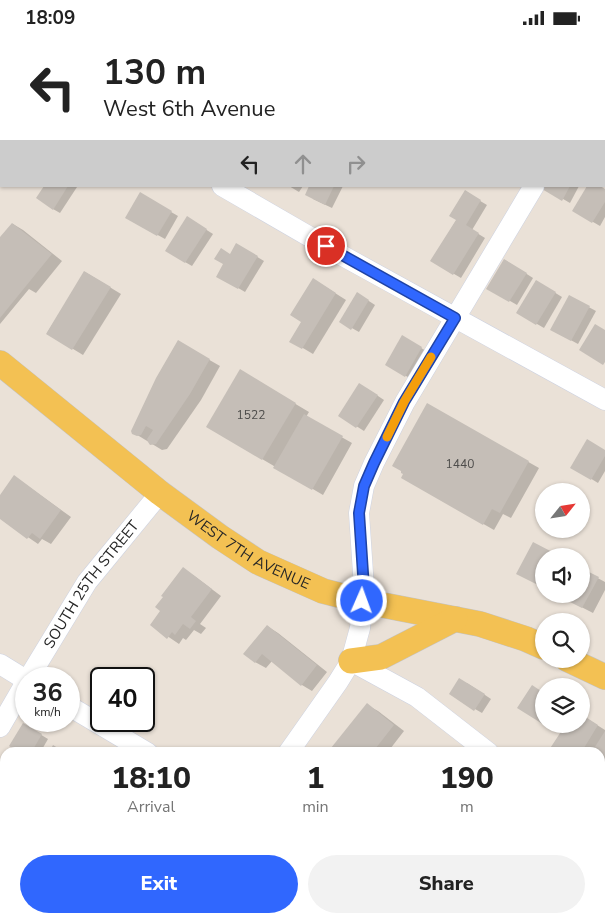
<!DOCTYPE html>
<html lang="en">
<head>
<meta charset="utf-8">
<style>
  :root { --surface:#fff; --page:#f2f2f2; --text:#222; --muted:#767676; --accent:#3067fe }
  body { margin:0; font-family:"Nunito Sans",sans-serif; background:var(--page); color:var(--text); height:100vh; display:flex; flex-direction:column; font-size:19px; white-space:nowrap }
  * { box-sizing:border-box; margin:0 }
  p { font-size:16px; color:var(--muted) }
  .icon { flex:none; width:28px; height:28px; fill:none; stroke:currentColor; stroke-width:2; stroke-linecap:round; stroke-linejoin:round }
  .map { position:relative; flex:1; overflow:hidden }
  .drawer { position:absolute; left:0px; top:712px; width:605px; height:176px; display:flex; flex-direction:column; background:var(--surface); border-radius:15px 15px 0 0; box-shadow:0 1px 4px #0004 }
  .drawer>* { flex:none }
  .hud { position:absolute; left:0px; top:0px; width:605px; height:152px; box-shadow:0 1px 4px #0004; background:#fff; color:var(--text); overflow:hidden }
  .needle { width:32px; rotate:60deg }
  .tools { position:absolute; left:535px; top:448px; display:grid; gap:10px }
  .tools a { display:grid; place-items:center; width:55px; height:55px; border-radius:50%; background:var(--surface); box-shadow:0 1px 4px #0004; font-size:25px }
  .speed { position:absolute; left:15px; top:632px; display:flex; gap:10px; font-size:25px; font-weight:700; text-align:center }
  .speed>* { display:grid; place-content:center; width:65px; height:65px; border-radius:50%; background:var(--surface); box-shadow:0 1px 4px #0004; line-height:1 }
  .speed small { font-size:12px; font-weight:400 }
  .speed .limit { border:2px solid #111; border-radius:8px; background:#fff; color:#111 }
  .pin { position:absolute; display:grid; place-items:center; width:42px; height:42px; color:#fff; margin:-21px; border:2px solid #fff; border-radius:50%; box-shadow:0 1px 5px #0007 }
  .me { position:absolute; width:55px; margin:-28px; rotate:2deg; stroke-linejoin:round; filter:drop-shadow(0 0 4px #0008) }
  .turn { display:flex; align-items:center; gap:18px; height:105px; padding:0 20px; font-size:22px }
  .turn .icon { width:65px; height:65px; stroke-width:2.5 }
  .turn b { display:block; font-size:35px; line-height:42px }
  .lanes { display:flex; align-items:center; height:48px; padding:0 20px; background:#0003; justify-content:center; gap:25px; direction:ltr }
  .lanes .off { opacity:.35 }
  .eta { display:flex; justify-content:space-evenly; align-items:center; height:85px; text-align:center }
  .eta b { font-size:30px; font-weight:800; line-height:35px }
  .cta { display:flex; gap:10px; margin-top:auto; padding:10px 20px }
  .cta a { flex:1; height:58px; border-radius:30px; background:var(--accent); color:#fff; font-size:20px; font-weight:800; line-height:58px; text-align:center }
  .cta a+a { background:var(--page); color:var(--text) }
  .status { display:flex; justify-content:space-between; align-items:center; height:35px; padding:0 25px; background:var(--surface); direction:ltr }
  .status svg { height:14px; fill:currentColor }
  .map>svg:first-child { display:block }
  .shadow { fill:#0003 }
  .building { fill:#c5beb7 }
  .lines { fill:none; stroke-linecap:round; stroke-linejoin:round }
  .minor-casing { stroke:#cdd2e1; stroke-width:21 }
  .major-casing { stroke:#c3c3c3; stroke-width:26 }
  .minor { stroke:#fff; stroke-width:20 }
  .major { stroke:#f3c153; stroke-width:25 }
  .route-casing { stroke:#1f43a5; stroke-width:12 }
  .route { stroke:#3067fe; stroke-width:9 }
  .slow { stroke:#f59e0b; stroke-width:9 }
  .labels { text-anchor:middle; stroke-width:5; stroke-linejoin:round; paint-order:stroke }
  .number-label { font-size:12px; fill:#4e4d4b }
  .street-label { font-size:15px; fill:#272727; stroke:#fff }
</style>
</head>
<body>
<div class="status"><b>18:09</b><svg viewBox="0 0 49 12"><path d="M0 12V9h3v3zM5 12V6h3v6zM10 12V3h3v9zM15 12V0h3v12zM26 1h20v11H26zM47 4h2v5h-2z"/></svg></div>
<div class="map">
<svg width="605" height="888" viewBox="0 0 605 888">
  <rect width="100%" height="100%" fill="#eae1d7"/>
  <g class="shadow">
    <polygon points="335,0 349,0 351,1 334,1"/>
    <polygon points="46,151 74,151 77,152 60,178 53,174"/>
    <polygon points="289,151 303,151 299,157"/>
    <polygon points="310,151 343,151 332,173 313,164"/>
    <polygon points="545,151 579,151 570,168 544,153"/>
    <polygon points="605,156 605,182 600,191 574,176"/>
    <polygon points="465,157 487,170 472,195 485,203 461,243 432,226 457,184"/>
    <polygon points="140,159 178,181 165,204 127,183"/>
    <polygon points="194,187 213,199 192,231 185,227"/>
    <polygon points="13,189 23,195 62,226 36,258 29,254 0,289 0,204"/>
    <polygon points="237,210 264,226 245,257 218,241"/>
    <polygon points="505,225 533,243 517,270 488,253"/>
    <polygon points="85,237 121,259 83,320 47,298"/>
    <polygon points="536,246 562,262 544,293 518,278"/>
    <polygon points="324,251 346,265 313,319 291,306"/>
    <polygon points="358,259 375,270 359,297 341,287"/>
    <polygon points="570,262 596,276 578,309 552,295"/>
    <polygon points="402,302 428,317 413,345 387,330"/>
    <polygon points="178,307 220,331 201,365 167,414 162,415 134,398"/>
    <polygon points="240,336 309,377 306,382 352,408 323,460 208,392"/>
    <polygon points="366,353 384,365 364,396 339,380"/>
    <polygon points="428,370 539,433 511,483 503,479 494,495 403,443"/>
    <polygon points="605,417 605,436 598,448 572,432"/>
    <polygon points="15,442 71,482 51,509 42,504 38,509 0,483 0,462"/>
    <polygon points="581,534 605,547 605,555 593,578 556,559 581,559"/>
    <polygon points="193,540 221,561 200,589 206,593 201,599 194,595 186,605 183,603 179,609 151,590"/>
    <polygon points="267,591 278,598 327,637 312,656 302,650 272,626 266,633 255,627"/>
    <polygon points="467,648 491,664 482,678 475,674"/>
    <polygon points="367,670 378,676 404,696 387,718 338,718"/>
    <polygon points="581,680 605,695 605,759 600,767 600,718 549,718 567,689 581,689"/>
    <polygon points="23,689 48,704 40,718 22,718"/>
    <polygon points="545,689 561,689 556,696"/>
    <polygon points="7,884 43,884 41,888 5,888"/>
    <polygon points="121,884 155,884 152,888 128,888"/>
    <polygon points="256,884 288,884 285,888 254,888"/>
    <polygon points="304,884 338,884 336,888 311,888"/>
  </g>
  <g class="building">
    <polygon points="44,151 68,151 53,175 36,163"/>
    <polygon points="309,151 334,151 325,170 305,160"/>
    <polygon points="543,151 570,151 562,166 542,154"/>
    <polygon points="587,151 600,151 605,154 605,167 592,188 572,176"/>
    <polygon points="465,155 481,165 466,190 479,198 453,240 430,226 456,185 449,181"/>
    <polygon points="140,157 172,176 157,201 125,183"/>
    <polygon points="187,181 207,194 185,228 165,216"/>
    <polygon points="12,188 52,219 0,283 0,202"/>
    <polygon points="236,208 258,221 238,254 216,242 223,229 214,224 221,213 230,219"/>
    <polygon points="504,224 527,238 509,267 486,254"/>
    <polygon points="84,236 111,252 72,315 46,299"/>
    <polygon points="313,243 336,258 302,314 289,307 301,287 290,280"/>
    <polygon points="536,245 556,257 536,290 516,278"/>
    <polygon points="357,257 369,265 351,295 339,287"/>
    <polygon points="569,260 590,271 571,306 550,295"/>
    <polygon points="595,289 605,295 605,327 603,330 579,315"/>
    <polygon points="402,300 422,312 405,342 385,330"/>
    <polygon points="178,305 210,324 190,359 156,409 150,410 148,407 147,404 153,395 146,391 141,400 137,401 132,399 131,396 156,343"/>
    <polygon points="240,334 296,368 262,425 206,392"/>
    <polygon points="359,348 378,360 356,393 338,381"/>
    <polygon points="427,368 529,426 500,478 492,474 483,490 401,443 403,439 401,438 401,436 392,431"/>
    <polygon points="304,379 343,401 312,455 273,433"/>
    <polygon points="587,404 605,415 605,421 591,445 570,433"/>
    <polygon points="14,440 61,475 40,504 32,498 27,504 0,484 0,460"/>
    <polygon points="533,507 560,521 544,521 544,553 516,539"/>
    <polygon points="183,532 212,554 191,582 196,586 190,594 183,589 175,600 172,597 167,604 150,590 160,576 155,572 163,562 161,561"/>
    <polygon points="581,533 599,542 582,573 554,559 581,559"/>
    <polygon points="267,590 317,630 301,651 262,619 255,628 243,619"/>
    <polygon points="459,643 485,659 474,676 449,659"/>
    <polygon points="532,650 544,658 544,689 552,689 549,693 517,673"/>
    <polygon points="367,668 394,690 372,718 336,718 331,713"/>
    <polygon points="581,679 598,690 581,718 547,718 566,689 581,689"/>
    <polygon points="23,688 42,699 31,718 19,718 9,711"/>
    <polygon points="605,696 605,737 600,745 600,718 591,718"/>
    <polygon points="53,710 66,718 49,718"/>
    <polygon points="6,884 34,884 32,888 4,888"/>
    <polygon points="118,884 146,884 143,888 126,888"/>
    <polygon points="255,884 279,884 276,888 252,888"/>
    <polygon points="302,884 329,884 327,888 309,888"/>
    <polygon points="345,884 367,884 372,887 371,888 342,888"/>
  </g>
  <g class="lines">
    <defs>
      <g id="minor">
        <polyline points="427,0 429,1"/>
        <polyline points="0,24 1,25"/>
        <polyline points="604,35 605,33"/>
        <polyline points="604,100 605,101"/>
        <polyline points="222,151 343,221 605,365"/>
        <polyline points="351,626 417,662 489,718"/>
        <polyline points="0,629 26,645"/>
        <path id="s1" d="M 28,644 L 87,547 L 160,458"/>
        <polyline points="69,671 148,718"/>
        <polyline points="0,692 26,647"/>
        <polyline points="288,718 338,647 351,626 360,593 364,553 359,478 364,451 374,428 405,367 534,151"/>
        <polyline points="600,810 605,814"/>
        <polyline points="437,884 445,888"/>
        <polyline points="192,888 194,884"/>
      </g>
      <g id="major">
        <path id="s2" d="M 0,328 L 160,458 L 220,502 L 258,527 L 323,556 L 362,566 L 480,589 L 526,604 L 544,612"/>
        <polyline points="567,624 605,642"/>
        <polyline points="351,626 381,622 455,584"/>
      </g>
    </defs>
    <use href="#minor" class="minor-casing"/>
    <use href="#major" class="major-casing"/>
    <use href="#minor" class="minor"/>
    <use href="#major" class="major"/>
  </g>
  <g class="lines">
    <defs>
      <polyline id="route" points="326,211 455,283 404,367 374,428 364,451 359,478 364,554 362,566"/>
    </defs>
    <use href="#route" class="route-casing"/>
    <use href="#route" class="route"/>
    <polyline class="slow" points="387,402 404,367 431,322"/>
  </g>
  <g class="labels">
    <g class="number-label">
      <text x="251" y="384">1522</text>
      <text x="460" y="433">1440</text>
    </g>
    <g class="street-label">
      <text dy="5" stroke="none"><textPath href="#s2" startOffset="312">WEST 7TH AVENUE</textPath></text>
      <text dy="5" stroke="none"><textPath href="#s1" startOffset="114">SOUTH 25TH STREET</textPath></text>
    </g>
  </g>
</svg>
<div class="tools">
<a><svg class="needle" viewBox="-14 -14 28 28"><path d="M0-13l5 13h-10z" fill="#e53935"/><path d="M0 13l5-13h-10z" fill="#767676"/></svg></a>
<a><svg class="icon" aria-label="sound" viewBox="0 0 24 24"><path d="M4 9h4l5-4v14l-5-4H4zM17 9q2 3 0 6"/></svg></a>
<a><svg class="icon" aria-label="search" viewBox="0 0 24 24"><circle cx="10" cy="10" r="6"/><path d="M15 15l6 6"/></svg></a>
<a><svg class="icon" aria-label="layers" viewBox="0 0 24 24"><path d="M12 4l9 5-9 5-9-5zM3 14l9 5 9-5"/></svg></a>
</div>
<div class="speed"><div>36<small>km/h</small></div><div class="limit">40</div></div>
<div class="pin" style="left:326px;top:211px;background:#d93025"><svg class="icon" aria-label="arrive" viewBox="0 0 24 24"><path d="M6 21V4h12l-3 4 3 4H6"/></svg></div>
<svg class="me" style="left:362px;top:566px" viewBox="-20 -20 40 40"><circle r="17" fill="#3067fe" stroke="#fff" stroke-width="3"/><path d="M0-11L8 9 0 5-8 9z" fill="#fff"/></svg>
<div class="hud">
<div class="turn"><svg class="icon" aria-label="left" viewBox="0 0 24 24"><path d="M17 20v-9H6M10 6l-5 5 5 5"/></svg><div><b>130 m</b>West 6th Avenue</div></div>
<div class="lanes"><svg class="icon" aria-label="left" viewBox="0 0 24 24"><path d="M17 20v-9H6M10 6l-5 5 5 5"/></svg><svg class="icon off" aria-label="ahead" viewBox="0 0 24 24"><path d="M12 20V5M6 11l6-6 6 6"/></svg><svg class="icon off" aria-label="right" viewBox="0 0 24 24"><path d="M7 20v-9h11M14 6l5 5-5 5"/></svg></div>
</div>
<section class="drawer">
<div class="eta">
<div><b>18:10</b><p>Arrival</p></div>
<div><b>1</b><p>min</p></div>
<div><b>190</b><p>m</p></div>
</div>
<div class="cta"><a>Exit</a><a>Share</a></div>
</section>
</div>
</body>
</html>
